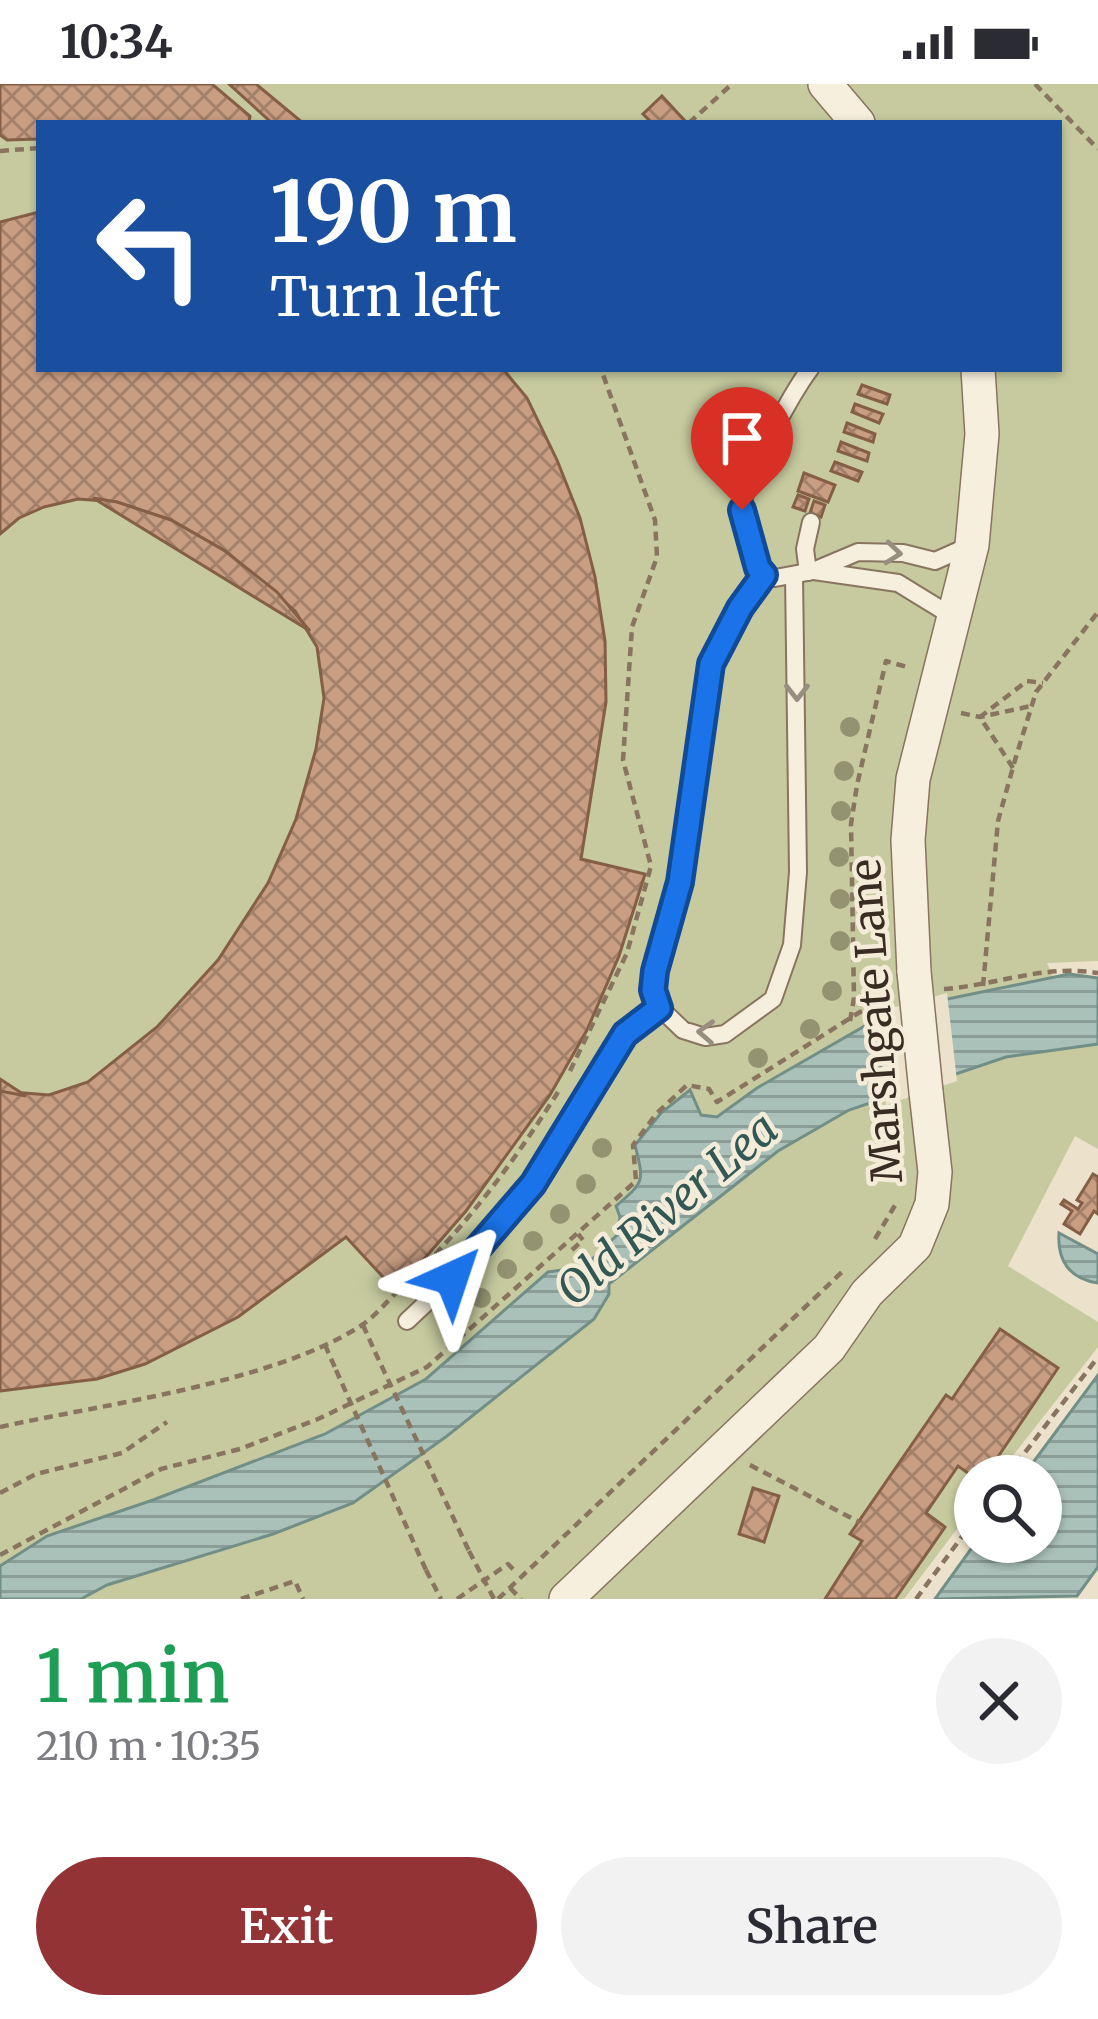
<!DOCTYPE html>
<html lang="en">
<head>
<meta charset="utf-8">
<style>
  :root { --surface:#fff; --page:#f2f2f3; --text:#2b2b33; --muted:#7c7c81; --accent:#933336 }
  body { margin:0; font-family:Merriweather,serif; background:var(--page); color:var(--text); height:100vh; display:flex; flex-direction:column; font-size:45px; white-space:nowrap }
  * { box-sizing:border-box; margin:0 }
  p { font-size:39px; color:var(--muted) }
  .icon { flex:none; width:66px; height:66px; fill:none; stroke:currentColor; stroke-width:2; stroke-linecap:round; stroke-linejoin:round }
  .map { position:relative; height:1515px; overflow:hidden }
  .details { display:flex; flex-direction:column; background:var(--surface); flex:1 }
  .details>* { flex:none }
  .guide { position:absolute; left:36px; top:36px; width:1026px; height:252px; border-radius:0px; box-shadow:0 3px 9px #0004; background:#1a4fa0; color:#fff; overflow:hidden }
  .fabs { position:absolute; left:954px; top:1371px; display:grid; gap:24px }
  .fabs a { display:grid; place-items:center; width:108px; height:108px; border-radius:50%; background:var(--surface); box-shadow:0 3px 9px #0004; font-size:60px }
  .pin { position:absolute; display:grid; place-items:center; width:102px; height:102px; color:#fff; margin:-123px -51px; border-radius:50% 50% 50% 0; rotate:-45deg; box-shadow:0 0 12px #0007 }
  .pin .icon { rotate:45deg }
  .me { position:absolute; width:132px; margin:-66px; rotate:42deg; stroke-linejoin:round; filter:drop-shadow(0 0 9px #0008) }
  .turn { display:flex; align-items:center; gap:42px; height:252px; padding:0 36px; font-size:54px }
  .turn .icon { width:156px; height:156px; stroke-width:2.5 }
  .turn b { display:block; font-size:84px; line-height:102px }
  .round { display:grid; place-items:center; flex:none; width:126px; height:126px; border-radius:63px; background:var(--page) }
  .headline { display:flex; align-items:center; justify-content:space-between; height:204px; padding:0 36px }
  h1 { font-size:72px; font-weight:600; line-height:90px; color:#1e9e55 }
  .cta { display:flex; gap:24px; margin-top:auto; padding:24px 36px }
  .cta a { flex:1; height:138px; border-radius:72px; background:var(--accent); color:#fff; font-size:48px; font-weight:600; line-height:138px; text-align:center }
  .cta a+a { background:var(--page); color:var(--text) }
  .status { display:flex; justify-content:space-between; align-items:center; height:84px; padding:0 60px; background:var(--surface); direction:ltr }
  .status svg { height:33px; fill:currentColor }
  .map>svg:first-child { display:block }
  .green { fill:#c6ca9e; fill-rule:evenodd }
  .water { fill:url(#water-rules); stroke:#718f87; stroke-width:3 }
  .pier { fill:#ece1ca }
  .building { fill:url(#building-cross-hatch); stroke:#855e46; stroke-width:3 }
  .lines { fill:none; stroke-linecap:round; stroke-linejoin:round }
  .service-casing { stroke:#88745f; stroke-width:20 }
  .minor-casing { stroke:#88745f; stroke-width:36 }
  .path { stroke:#88745f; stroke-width:4.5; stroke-dasharray:9 6; stroke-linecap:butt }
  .service { stroke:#f7efdd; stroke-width:16 }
  .minor { stroke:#f7efdd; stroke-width:33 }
  .minor-bridge-casing { stroke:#88745f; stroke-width:36; stroke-linecap:butt }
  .path-bridge { stroke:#88745f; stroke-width:4.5; stroke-dasharray:9 6; stroke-linecap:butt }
  .minor-bridge { stroke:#f7efdd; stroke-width:33 }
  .tree { fill:#939372 }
  .oneway { stroke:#988e80 }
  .route-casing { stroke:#114b97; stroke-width:30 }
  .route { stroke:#1a73e8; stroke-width:21 }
  .labels { text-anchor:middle; stroke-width:9; stroke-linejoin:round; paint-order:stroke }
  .street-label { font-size:42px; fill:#392c22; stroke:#f4ecd9 }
  .water-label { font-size:45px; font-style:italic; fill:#325855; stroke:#f4ecd9 }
</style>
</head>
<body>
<div class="status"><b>10:34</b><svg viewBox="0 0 49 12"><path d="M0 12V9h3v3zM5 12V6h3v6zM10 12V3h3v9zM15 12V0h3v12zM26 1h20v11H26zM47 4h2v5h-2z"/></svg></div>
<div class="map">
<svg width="1098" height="1515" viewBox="0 0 1098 1515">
  <defs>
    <pattern id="water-rules" width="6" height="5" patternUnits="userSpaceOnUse" patternTransform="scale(3)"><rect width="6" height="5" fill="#aac1ba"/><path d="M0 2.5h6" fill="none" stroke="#8b9d97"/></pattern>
    <pattern id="building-cross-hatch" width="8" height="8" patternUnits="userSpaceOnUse" patternTransform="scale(3)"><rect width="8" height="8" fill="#c89d82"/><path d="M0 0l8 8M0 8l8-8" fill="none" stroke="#a3806a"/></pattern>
  </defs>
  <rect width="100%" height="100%" fill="#ece1ca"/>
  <path class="green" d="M 0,0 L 1098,0 L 1098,877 L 1047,879 L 1083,961 L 1098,960 L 1098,1065 L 1075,1052 L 1008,1182 L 1098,1238 L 1098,1263 L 997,1392 L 975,1392 L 975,1421 L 904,1515 L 0,1515 ZM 39,39 L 1059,39 L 1059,285 L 39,285 Z"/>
  <g class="water">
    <path d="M 1069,890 L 1098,894 L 1098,960 L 1006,973 L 849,1026 L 778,1067 L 609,1200 L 609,1210 L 594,1235 L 447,1352 L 353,1419 L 273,1450 L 107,1501 L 81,1515 L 0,1515 L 0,1482 L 47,1452 L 153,1416 L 325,1350 L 426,1295 L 548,1188 L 584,1183 L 617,1151 L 620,1133 L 616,1122 C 645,1097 644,1098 635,1061 L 661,1029 L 690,1006 L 701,1031 L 717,1033 L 757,1004 L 877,935 L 933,918 Z"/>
    <path d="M 1059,1149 L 1098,1170 L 1098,1199 C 1070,1195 1057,1177 1059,1149 Z"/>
    <polygon points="1098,1291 1098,1483 1077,1512 935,1515 976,1458 1041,1458 1041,1392 1023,1392"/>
  </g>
  <polygon class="pier" points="947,909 957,997 886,1021 877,928"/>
  <g class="building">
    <polygon points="0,0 212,0 250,32 249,39 39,39 39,55 7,56 0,51"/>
    <polygon points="229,0 256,0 303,39 272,39"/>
    <polygon points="662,12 687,39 652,39 643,30"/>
    <polygon points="39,128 39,285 503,285 527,314 557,376 580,434 595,493 605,557 606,618 581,775 645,790 619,872 587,946 550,1011 466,1127 396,1207 346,1153 238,1233 145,1280 97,1295 0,1307 0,1007 49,1011 88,998 157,943 218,876 268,799 296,735 316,665 324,614 317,563 295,527 225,467 171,436 117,418 78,415 44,423 19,434 0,450 0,138"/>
    <polygon points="862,301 890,311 887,320 858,310"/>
    <polygon points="855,320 883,330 879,339 852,328"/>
    <polygon points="847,339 875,350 873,358 844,348"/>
    <polygon points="841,358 869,369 867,377 838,367"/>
    <polygon points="835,378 862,388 858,397 831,387"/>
    <polygon points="804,389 835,401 828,418 798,407"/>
    <polygon points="798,411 809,415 805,427 793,423"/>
    <polygon points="93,414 117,418 171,436 225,467 277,508 310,547"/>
    <polygon points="814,417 825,421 821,433 810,429"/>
    <polygon points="0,995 26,1012 0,1007"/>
    <polygon points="1093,1090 1098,1093 1098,1130 1094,1127 1080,1150 1064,1140 1072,1127 1061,1120 1064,1116 1078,1125 1082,1119 1077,1116"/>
    <polygon points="1000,1245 1058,1284 985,1392 975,1394 958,1382 926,1429 945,1443 895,1515 825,1515 862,1457 850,1450 946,1311 952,1315"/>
    <polygon points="753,1404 779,1412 764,1458 739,1450"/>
  </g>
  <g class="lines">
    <defs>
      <g id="service">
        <path d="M 810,285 C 792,308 740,402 742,430 C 744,447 752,468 758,484 L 775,494 L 813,487 L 858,468 L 903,469 L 935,477 L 971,461"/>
        <polyline points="814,487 898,499 955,534"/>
        <polyline points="808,488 805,465 811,438"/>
        <polyline points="764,491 741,524 711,581 680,798 655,887 654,906 660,924 683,946 705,953 725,950 773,915 792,861 798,788 794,491"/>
        <path d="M 407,1237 C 452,1195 496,1151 532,1101 C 572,1047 600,957 660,924"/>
      </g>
      <g id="minor">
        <polyline points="825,0 858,39"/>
        <polyline points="914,888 908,756 913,695 972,461 982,350 978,285"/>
        <polyline points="566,1515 829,1264 867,1209 915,1162 932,1120 935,1088 926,1008"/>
      </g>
    </defs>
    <use href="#service" class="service-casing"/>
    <use href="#minor" class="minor-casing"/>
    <g class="path">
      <polyline points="1035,0 1098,65"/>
      <polyline points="689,39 732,0"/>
      <polyline points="0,67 39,64"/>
      <polyline points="961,629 980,633 1031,622"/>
      <polyline points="1013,684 980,633 1027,597 1043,599"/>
      <polyline points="983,902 998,737 1015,676 1036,608 1098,528"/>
      <path d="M 944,905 C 996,901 1046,880 1098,889"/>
      <polyline points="850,937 854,914 851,740 857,701 886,577 907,583"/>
      <polyline points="570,987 627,869 651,782 623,676 632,543 657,473 655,436 601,285"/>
      <polyline points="875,1155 897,1118"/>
      <polyline points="572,1166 583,1156 578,1150"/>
      <polyline points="363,1241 375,1268"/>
      <polyline points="325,1261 336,1286"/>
      <path d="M 0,1343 C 105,1320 270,1299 359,1243 C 374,1234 386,1218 399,1206 C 463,1147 512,1081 558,1008"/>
      <polyline points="750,1381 859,1438"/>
      <polyline points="1007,1392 1098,1273"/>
      <polyline points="0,1409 36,1390 122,1369 167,1338"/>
      <polyline points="469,1467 494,1515"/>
      <polyline points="0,1471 161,1385 240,1365 318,1335 427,1283 636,1097 633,1061 657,1029 687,1001 709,1005 717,1018 860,928 887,920"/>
      <polyline points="426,1486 441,1515"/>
      <polyline points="510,1504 521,1515"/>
      <polyline points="241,1515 295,1497 303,1515"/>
      <polyline points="457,1515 508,1480 515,1487"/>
      <polyline points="498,1515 842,1188"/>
      <polyline points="916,1515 975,1435"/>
    </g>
    <use href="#service" class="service"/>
    <use href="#minor" class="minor"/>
    <defs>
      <polyline id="minor-bridge" points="914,888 926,1008"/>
    </defs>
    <use href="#minor-bridge" class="minor-bridge-casing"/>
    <g class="path-bridge">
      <polyline points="375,1268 469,1467"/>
      <polyline points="336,1286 426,1486"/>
    </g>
    <use href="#minor-bridge" class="minor-bridge"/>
  </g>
  <g class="tree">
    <circle cx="850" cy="643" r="10"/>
    <circle cx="844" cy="687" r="10"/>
    <circle cx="841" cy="727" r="10"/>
    <circle cx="839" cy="773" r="10"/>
    <circle cx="840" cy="815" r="10"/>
    <circle cx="840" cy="857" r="10"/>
    <circle cx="832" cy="907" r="10"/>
    <circle cx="810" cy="945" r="10"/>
    <circle cx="758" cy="974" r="10"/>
    <circle cx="602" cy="1064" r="10"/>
    <circle cx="586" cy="1100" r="10"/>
    <circle cx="560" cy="1130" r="10"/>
    <circle cx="533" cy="1157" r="10"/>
    <circle cx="507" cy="1185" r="10"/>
    <circle cx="481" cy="1214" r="10"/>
    <circle cx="455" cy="1239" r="10"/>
  </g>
  <defs><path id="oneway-chevron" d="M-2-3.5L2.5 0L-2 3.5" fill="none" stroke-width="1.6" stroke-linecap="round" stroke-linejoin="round" transform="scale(3)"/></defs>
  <g class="oneway">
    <use href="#oneway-chevron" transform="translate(893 469) rotate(6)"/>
    <use href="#oneway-chevron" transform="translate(797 608) rotate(90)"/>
    <use href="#oneway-chevron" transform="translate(706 948) rotate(-177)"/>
  </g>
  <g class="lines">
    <defs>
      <polyline id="route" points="452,1194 533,1100 625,950 659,924 653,906 655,887 680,798 711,580 740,524 764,491 758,484 742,426"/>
    </defs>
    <use href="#route" class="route-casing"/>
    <use href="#route" class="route"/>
  </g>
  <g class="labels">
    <g class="street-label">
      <text transform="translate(876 937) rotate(-94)" y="15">Marshgate Lane</text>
    </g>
    <g class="water-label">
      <text transform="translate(667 1125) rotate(-40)" y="16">Old River Lea</text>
    </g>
  </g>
</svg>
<div class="fabs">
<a><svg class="icon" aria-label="search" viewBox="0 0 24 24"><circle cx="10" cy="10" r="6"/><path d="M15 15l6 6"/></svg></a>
</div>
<div class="pin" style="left:742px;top:426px;background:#d93025"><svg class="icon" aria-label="arrive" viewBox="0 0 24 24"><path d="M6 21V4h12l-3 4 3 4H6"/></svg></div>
<svg class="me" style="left:452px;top:1194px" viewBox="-20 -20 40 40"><path d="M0-17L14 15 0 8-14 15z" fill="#1a73e8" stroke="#fff" stroke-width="4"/></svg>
<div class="guide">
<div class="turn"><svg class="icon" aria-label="left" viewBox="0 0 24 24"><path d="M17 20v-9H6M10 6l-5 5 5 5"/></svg><div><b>190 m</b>Turn left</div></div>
</div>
</div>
<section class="details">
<div class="headline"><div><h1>1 min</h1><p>210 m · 10:35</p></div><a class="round"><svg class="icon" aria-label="close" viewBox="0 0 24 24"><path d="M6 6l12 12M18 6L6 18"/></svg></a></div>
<div class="cta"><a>Exit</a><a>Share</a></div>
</section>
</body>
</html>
